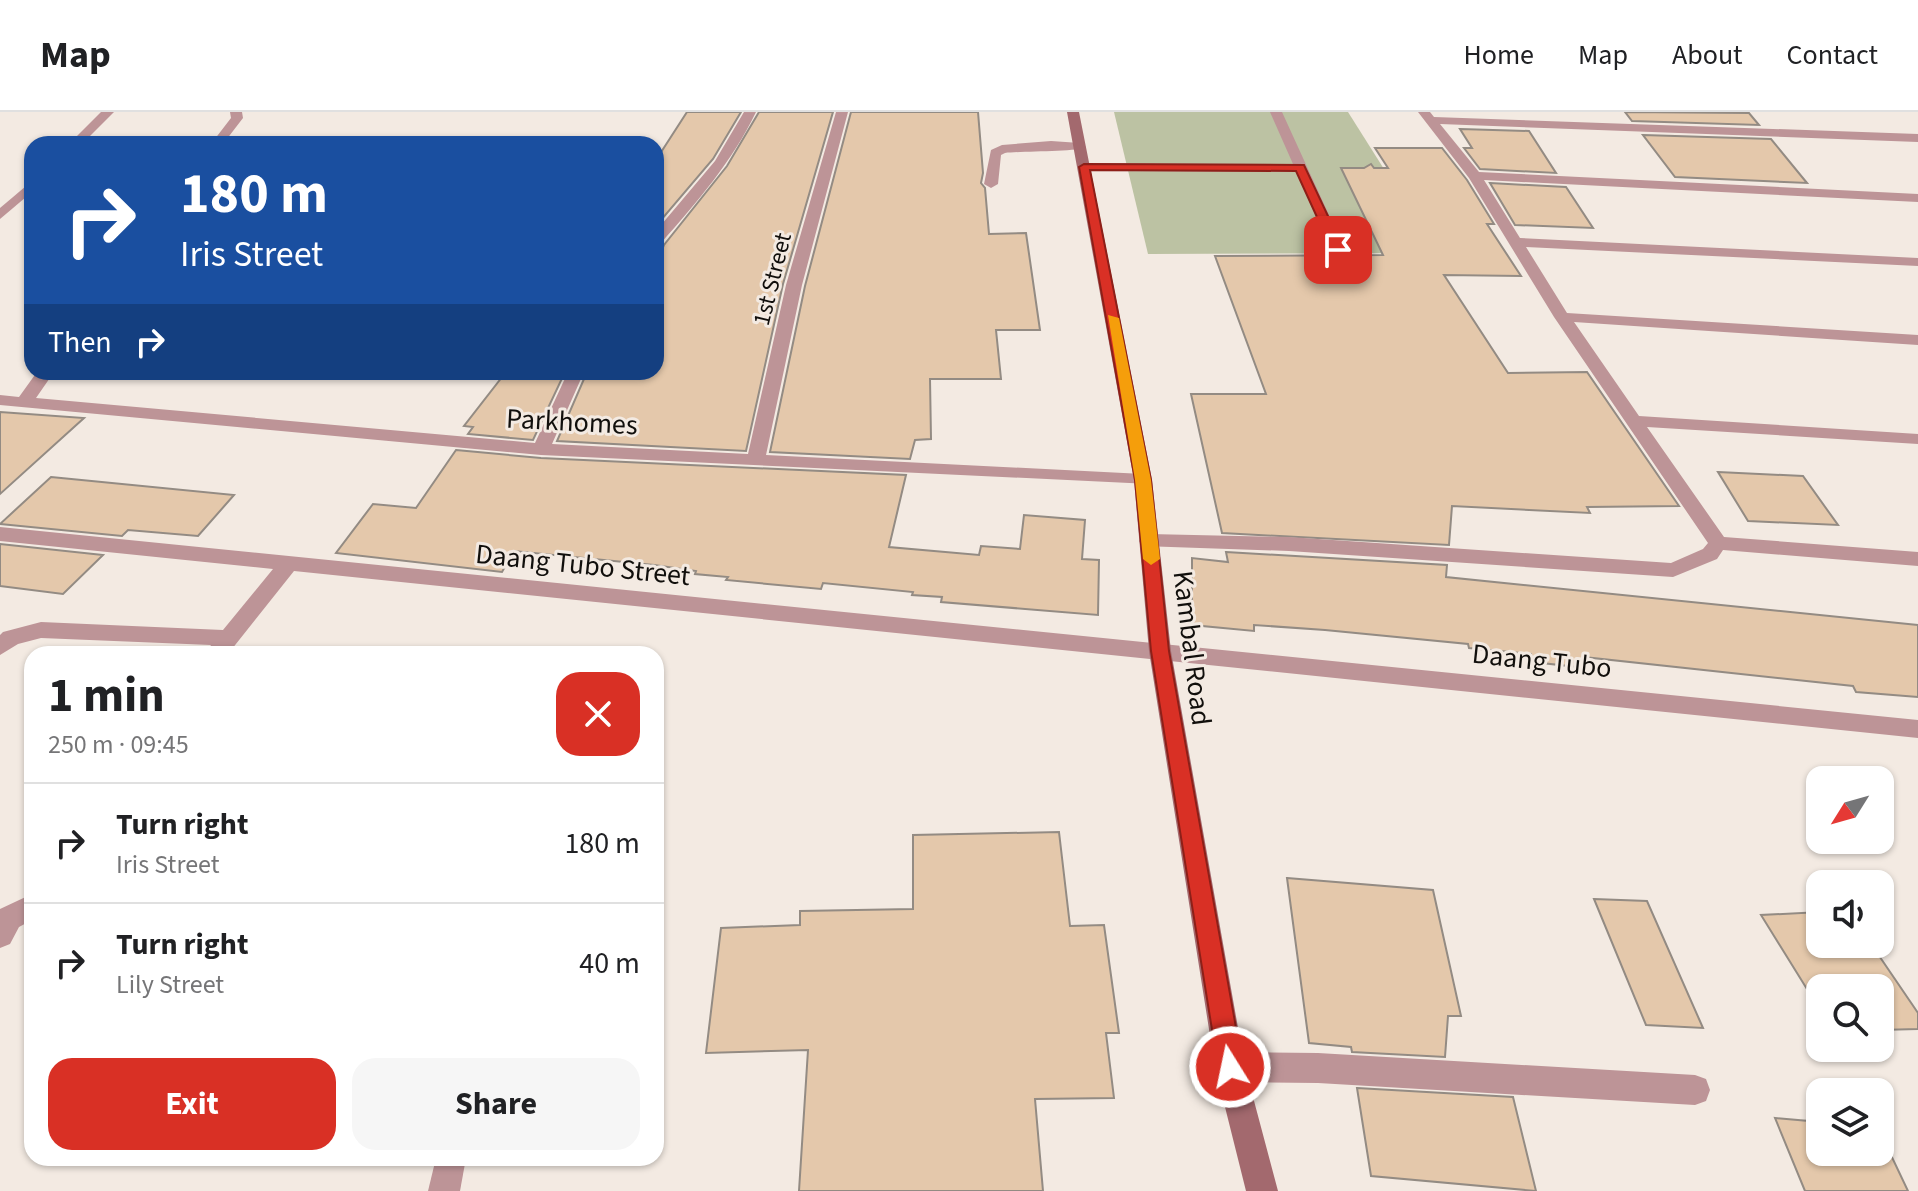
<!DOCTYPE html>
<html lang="en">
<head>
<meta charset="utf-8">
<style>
  :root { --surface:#fff; --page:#f6f6f6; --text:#202124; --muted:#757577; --line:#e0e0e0; --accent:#d93025 }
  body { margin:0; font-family:"Source Sans 3",sans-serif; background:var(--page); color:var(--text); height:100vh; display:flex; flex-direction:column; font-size:30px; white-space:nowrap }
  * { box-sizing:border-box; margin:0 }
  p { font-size:26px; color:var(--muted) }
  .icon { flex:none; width:44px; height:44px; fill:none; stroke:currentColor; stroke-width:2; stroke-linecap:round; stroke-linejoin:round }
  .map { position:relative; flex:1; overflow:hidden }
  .side { position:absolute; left:24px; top:534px; width:640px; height:520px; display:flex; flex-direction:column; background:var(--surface); border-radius:24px; box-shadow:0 2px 6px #0004 }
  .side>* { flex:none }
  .top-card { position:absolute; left:24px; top:24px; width:640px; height:244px; border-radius:24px; box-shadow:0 2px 6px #0004; background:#1a4fa0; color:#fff; overflow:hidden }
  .needle { width:52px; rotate:233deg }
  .tools { position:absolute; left:1806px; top:654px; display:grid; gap:16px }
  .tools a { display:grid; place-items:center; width:88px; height:88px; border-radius:16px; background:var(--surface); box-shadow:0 2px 6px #0004; font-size:40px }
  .pin { position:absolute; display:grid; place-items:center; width:68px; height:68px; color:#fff; margin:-34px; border-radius:16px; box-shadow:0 4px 12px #0006 }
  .me { position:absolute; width:88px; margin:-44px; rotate:350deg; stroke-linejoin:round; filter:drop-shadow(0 0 6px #0008) }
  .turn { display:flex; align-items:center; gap:28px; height:168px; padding:0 24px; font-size:36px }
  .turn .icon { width:104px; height:104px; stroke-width:2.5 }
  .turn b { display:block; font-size:56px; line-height:68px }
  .then { display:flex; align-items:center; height:76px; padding:0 24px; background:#0003; gap:16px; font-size:30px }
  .round { display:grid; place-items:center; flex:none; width:84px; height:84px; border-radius:24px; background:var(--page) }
  .summary { display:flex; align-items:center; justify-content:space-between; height:136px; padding:0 24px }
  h1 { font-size:48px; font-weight:700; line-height:60px }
  .primary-button { display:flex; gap:16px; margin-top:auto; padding:16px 24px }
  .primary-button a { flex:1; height:92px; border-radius:24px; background:var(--accent); color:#fff; font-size:32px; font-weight:700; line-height:92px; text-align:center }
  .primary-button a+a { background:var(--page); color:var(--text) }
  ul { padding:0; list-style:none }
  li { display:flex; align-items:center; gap:24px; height:120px; padding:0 24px; border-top:2px solid var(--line) }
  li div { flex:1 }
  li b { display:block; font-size:30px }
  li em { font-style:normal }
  header { display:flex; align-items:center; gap:48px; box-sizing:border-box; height:112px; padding:0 40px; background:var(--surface); border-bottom:2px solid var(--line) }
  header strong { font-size:38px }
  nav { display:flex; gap:44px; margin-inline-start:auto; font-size:28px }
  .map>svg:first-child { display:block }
  .green { fill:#bcc2a3 }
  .building { fill:#e4c8ab; stroke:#938b83; stroke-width:2 }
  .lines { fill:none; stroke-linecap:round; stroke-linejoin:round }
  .service { fill:#bd9497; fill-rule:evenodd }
  .minor { fill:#bd9497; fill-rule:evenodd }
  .secondary { fill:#a3696e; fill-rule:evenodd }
  .route { fill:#d93025; stroke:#8d1f18; stroke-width:2 }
  .slow { fill:#f59e0b }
  .labels { text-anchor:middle; stroke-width:6; stroke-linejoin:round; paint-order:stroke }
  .far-street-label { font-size:24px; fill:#110f0c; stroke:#f3eae2 }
  .street-label { font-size:28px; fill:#110f0c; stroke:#f3eae2 }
</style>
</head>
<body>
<header>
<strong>Map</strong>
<nav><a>Home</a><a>Map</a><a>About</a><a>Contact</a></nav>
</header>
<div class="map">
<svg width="1918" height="1079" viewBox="0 0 1918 1079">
  <rect width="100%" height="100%" fill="#f3eae2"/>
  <polygon class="green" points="1114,0 1348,0 1437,141 1148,142"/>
  <g class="building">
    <polygon points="687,0 741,0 713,47 662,107 656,106 656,48"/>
    <polygon points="759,0 833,0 783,172 746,339 557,329 587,260 656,260 656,153 664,133 727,54"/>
    <polygon points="851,0 978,0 983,61 981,71 985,76 989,122 1026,121 1040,218 996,218 1001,267 930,267 931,327 915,328 910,347 770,340 805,174"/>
    <polygon points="1625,0 1749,1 1759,13 1632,9"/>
    <polygon points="1460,17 1529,19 1556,61 1480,57 1464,36 1472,36"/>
    <polygon points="1643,23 1771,27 1807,71 1675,65"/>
    <polygon points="1375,36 1442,36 1467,68 1494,112 1487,112 1521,164 1444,163 1508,261 1587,260 1679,394 1587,395 1590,401 1452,394 1449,433 1222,421 1191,282 1266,282 1215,144 1383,143 1341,56 1364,56 1371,52 1374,56 1388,56"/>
    <polygon points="1490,71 1566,75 1593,116 1515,113"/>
    <polygon points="506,260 565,260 533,328 468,322 473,315 464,314"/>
    <polygon points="0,300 84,306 0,382"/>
    <polygon points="456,338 541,346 906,363 889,435 979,443 981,434 1020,437 1024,403 1085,408 1082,447 1099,448 1098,503 941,490 942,485 912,483 913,480 823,471 821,477 726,468 728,465 695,462 696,459 654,453 514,439 502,460 336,441 373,392 416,396"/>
    <polygon points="1718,360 1803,364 1838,413 1748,409"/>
    <polygon points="51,365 234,383 198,424 128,418 122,424 0,412"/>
    <polygon points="0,432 103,443 63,482 0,474"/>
    <polygon points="1226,440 1447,453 1446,465 1918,513 1918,585 1856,580 1853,574 1583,545 1586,556 1533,550 1531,542 1469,536 1468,532 1325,518 1254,513 1254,519 1192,513 1192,446 1228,450"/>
    <polygon points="1059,720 1070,814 1104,813 1119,921 1106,921 1114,986 1035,987 1043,1079 799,1079 808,938 706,941 721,816 800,813 800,799 913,797 913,723"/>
    <polygon points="1287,766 1433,778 1461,904 1448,904 1445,945 1352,940 1351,935 1309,931"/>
    <polygon points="1594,787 1647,789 1703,916 1646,913"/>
    <polygon points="1820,800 1820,832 1871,832 1918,901 1918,917 1880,918 1880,876 1820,876 1820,898 1761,803"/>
    <polygon points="1357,976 1513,985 1536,1079 1371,1064"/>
    <polygon points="1775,1006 1820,1010 1820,1040 1880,1040 1880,1020 1908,1079 1805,1079"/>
  </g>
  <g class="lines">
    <path class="service" d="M 1051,29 L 1080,31 L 1086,35 C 1079,40 1020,39 1005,41 L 1001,43 L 998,72 L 991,76 L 984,72 L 991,38 L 1002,33 Z"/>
    <g class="minor">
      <polygon points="101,0 114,0 82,32 69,32"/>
      <polygon points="230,0 242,0 243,6 223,32 211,32 231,6"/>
      <path d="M 744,0 L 756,0 C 732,50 697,90 661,131 L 656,132 L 656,119 L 715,49 Z"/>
      <polygon points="836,0 848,0 802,173 766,343 1143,362 1150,364 1152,368 1150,372 541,343 0,293 0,283 19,285 37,260 54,260 36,286 535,331 568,260 584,260 552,332 748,342 786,173"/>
      <polygon points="1270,0 1282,0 1345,138 1343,141 1338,142 1331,138 1296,60 1084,59 1078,55 1084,51 1293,52"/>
      <polygon points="1418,0 1430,0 1434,5 1918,22 1918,30 1440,12 1479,60 1918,82 1918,90 1484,68 1520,126 1918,146 1918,154 1526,135 1567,201 1918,223 1918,233 1574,210 1639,304 1918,322 1918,332 1647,315 1724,425 1918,440 1918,454 1723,438 1717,447 1673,465 1289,439 1142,434 1139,429 1142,424 1149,422 1289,425 1671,451 1703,437 1708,431 1554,205 1469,66"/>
      <polygon points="32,69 32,80 0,107 0,96"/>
      <polygon points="0,415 1918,608 1918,626 294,459 228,542 205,542 211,533 41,526 18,532 0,543 0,523 3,520 41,510 223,518 273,457 0,429"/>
      <polygon points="32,782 32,808 19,815 10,832 0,836 0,797"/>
      <polygon points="1230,940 1318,941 1695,963 1706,967 1710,978 1706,989 1695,993 1318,971 1230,970 1219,966 1215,955 1219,944"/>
      <polygon points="436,1046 466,1046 460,1079 428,1079"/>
    </g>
    <polygon class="secondary" points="1067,0 1079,0 1152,368 1171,539 1245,955 1278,1079 1246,1079 1215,955 1149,539 1134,368"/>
  </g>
  <polygon class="route" points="1084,52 1304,53 1344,138 1338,141 1332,138 1296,59 1090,58 1151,368 1169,539 1243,955 1239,964 1230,968 1222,964 1218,955 1151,539 1135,368 1079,55"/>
  <polygon class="slow" points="1108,203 1119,206 1151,368 1160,447 1151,453 1143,447 1135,368"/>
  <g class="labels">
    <g class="far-street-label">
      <text transform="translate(772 167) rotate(-76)" y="8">1st Street</text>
    </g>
    <g class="street-label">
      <text transform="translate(572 309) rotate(3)" y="10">Parkhomes</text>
      <text transform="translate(583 452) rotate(6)" y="10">Daang Tubo Street</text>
      <text transform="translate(1193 536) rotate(83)" y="10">Kambal Road</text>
      <text transform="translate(1542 548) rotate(6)" y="10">Daang Tubo</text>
    </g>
  </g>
</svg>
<div class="tools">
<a><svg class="needle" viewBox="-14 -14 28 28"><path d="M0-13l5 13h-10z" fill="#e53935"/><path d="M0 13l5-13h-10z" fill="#757577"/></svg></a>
<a><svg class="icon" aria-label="sound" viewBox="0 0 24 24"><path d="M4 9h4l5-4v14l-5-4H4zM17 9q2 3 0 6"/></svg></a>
<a><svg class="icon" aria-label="search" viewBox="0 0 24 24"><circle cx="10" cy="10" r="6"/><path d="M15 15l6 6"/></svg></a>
<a><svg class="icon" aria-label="layers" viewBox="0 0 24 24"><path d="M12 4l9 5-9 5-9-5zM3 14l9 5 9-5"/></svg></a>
</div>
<div class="pin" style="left:1338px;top:138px;background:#d93025"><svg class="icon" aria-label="arrive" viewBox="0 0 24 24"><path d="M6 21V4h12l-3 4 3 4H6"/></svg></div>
<svg class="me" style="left:1230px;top:955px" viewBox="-20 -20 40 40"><circle r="17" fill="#d93025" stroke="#fff" stroke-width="3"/><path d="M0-11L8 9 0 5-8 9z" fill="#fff"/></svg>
<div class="top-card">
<div class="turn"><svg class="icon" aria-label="right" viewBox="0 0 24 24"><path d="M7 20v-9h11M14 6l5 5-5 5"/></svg><div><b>180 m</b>Iris Street</div></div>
<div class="then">Then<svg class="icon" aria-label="right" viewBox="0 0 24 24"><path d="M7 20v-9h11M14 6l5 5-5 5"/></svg></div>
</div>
<section class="side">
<div class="summary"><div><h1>1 min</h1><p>250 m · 09:45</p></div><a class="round" style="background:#d93025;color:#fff"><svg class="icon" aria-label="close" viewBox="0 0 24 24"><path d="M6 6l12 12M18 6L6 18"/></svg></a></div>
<ul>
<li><svg class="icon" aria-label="right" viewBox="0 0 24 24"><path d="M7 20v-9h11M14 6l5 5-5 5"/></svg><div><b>Turn right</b><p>Iris Street</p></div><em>180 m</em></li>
<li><svg class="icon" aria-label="right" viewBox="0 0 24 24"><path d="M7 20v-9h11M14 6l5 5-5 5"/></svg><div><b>Turn right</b><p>Lily Street</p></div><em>40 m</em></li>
</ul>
<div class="primary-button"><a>Exit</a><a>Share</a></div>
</section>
</div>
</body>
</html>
